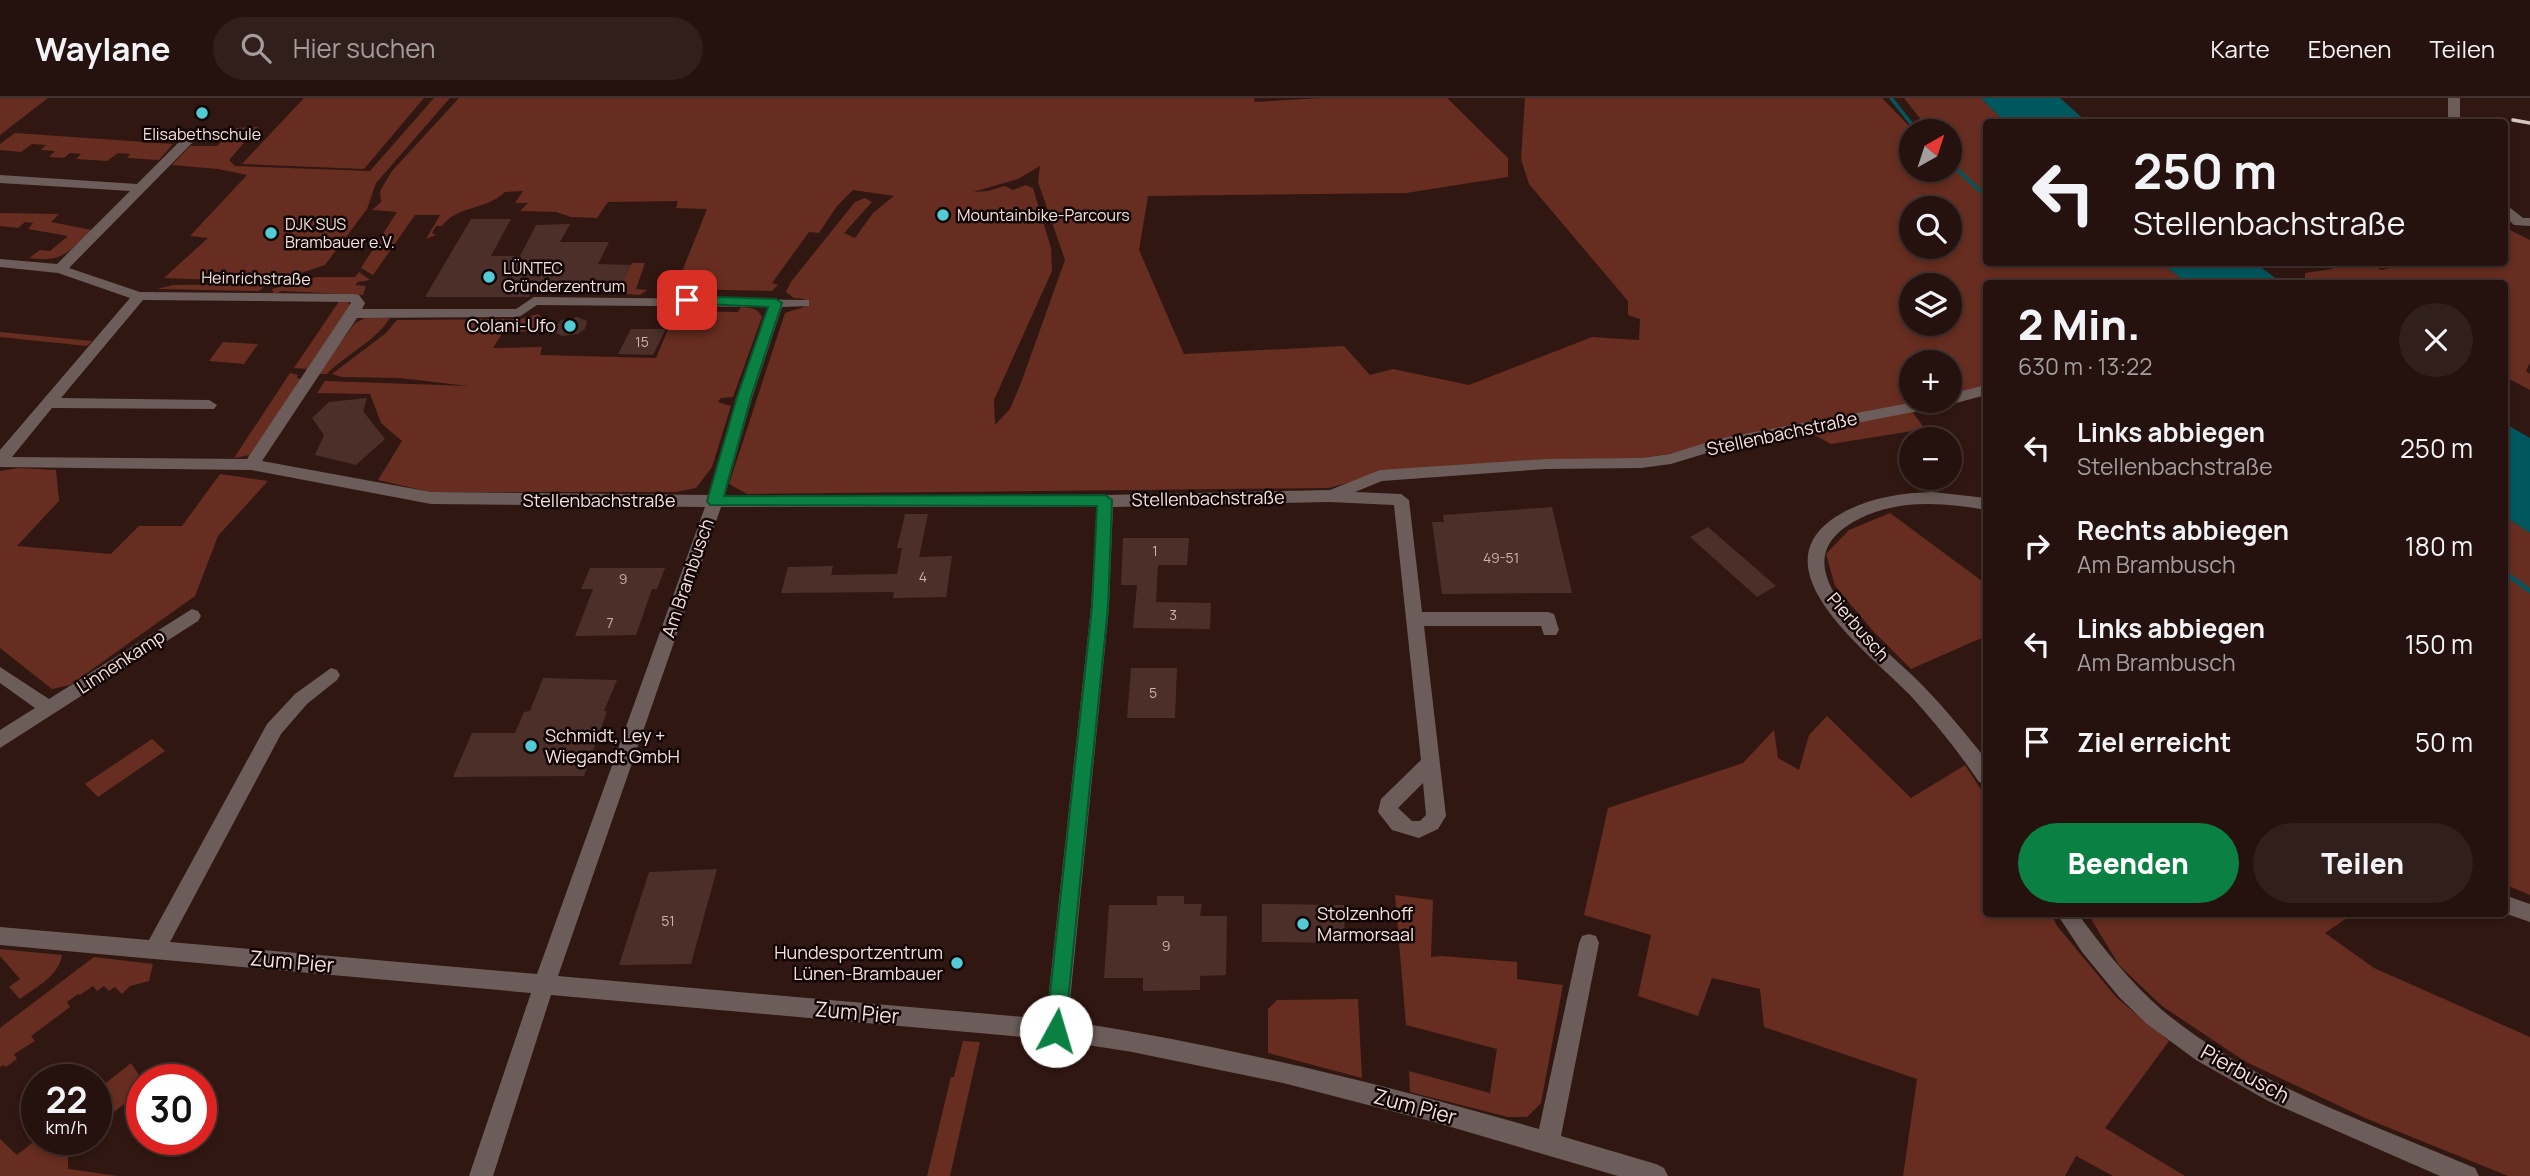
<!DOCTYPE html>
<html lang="de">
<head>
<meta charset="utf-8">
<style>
  :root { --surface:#25110d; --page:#311f1b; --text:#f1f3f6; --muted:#a39d9d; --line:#42312e; --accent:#0b8043 }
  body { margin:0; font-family:Manrope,sans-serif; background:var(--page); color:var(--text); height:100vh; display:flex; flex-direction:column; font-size:26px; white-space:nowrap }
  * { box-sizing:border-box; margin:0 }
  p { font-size:23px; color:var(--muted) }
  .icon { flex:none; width:38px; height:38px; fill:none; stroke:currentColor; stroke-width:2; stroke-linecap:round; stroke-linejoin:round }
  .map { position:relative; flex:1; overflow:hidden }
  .side { position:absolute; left:1983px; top:182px; width:525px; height:637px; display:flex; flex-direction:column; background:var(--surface); border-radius:7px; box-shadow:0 4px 10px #0003,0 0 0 2px var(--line) }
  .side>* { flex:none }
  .guide { position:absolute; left:1983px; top:21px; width:525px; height:147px; border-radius:7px; box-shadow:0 4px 10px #0003,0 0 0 2px var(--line); background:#25110d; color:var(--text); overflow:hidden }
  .needle { width:46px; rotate:39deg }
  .tools { position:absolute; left:1899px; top:21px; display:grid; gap:14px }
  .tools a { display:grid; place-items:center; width:63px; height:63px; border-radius:50%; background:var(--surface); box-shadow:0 4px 10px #0003,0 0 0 2px var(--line); font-size:35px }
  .speed { position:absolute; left:21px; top:966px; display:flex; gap:14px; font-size:35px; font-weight:700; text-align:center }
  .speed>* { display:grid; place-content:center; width:91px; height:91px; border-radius:50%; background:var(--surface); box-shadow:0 4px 10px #0003,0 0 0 2px var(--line); line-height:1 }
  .speed small { font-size:18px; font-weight:400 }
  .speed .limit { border:10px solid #d22; background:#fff; color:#111 }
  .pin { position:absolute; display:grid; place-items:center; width:60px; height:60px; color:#fff; margin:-30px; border-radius:14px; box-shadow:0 4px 10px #0006 }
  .me { position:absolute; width:77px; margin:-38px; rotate:6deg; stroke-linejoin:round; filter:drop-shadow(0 0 5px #0008) }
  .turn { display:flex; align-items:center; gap:24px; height:147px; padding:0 35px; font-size:32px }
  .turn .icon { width:91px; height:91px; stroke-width:2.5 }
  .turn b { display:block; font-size:49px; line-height:60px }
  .round { display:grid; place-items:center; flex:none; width:74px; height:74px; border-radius:37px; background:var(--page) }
  .overview { display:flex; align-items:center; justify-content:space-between; height:119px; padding:0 35px }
  h1 { font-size:42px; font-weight:800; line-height:52px }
  .cta { display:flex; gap:14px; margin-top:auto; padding:14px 35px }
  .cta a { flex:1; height:80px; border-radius:42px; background:var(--accent); color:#fff; font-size:28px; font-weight:800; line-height:80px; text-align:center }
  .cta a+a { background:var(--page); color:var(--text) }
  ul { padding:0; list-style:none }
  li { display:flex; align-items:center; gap:21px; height:98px; padding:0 35px }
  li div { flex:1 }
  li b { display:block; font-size:26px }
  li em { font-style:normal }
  header { display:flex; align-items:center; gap:42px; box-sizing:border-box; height:98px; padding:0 35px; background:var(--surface); border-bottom:2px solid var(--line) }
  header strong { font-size:33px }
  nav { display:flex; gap:38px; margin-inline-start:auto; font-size:24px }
  .search { width:490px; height:63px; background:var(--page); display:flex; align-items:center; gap:18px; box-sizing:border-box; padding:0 24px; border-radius:38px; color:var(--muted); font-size:26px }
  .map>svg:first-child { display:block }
  .green { fill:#672d20; fill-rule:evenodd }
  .water { fill:#00585e }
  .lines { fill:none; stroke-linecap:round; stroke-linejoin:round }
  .stream-far1 { stroke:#00585e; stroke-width:3.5 }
  .stream { stroke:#00585e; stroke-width:4.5 }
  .building { fill:#4c2f29 }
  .minor { fill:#6c5d5a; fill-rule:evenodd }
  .rail { stroke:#d9c5bf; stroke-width:3.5 }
  .route { fill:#0b8043; stroke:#07532c; stroke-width:2 }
  .poi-dot { fill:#52cbd7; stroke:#110605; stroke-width:2.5 }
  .labels { text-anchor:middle; stroke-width:5; stroke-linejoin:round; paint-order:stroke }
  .number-label { font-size:14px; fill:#cab4af }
  .far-poi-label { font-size:16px; fill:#f4e1dc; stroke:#110605; text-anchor:start }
  .far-street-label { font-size:16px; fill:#f4e1dc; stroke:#110605 }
  .poi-label { font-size:18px; fill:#f4e1dc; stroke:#110605; text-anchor:end }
  .street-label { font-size:18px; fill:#f4e1dc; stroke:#110605 }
  .near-street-label { font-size:21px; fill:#f4e1dc; stroke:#110605 }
</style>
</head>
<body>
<header>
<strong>Waylane</strong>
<div class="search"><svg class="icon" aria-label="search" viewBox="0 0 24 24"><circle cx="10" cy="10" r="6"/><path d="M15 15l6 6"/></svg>Hier suchen</div>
<nav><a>Karte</a><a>Ebenen</a><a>Teilen</a></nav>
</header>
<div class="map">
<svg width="2530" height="1078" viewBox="0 0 2530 1078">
  <rect width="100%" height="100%" fill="#311711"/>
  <g class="green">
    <polygon points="0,0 48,0 0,37"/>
    <polygon points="304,0 424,0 364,71 242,66"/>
    <polygon points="434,0 450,0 376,85 367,111 325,167 273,184 164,180 208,140 190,138 247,77 218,71 172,67 190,48 217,48 236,30 258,29 229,62 235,68 370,73"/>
    <path d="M 459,0 L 1254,0 L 1255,4 L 1321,0 L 1447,0 L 1508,60 L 1508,79 L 1406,95 L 1148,98 L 1139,152 L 1184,256 L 1344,248 L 1370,277 L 1393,271 L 1469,287 L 1592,239 L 1639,242 L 1640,221 L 1628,217 L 1628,203 L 1529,86 L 1521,61 L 1525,0 L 1882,0 L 1914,33 L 1911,33 L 1911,72 L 1950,72 L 1950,33 L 1930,33 L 1904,0 L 1981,0 L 2005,24 L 1986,24 L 1986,164 L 2161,165 L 2188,185 L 1986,186 L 1986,297 L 1950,301 L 1950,264 L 1911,264 L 1911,303 L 1939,303 L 1908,308 L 1925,331 L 1831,346 L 1811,335 L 1634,361 L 1394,372 L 1329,390 L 747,396 L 729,386 L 785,215 L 804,209 L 805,201 L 794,200 L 786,194 L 790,185 L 855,104 L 865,100 L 872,104 L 844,135 L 855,140 L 873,115 L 894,98 L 853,92 L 837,108 L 819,135 L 809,134 L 772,185 L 778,187 L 772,193 L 675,191 L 707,111 L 676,110 L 678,103 L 608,104 L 597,120 L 571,119 L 556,114 L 520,113 L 528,105 L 515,105 L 523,93 L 505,94 C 487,112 458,107 442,128 L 436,128 L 432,135 L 436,137 L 426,141 L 440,117 L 415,117 L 373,177 L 361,170 L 397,114 L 372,112 L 381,104 L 380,93 L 392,73 ZM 1040,68 L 1038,84 L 1065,162 L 1021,285 L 1010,311 L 995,327 L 994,302 L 1052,173 L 1051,150 L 1033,90 L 1026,87 L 1013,92 L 1005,88 L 988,93 L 973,94 L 1018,81 ZM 1911,110 L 1950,110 L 1950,149 L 1911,149 ZM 1911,187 L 1950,187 L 1950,226 L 1911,226 Z"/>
    <polygon points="15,35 173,46 159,62 127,60 130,56 118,55 107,63 76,61 81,56 70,55 64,60 49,59 55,53 41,52 46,47 32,46 21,54 0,52 0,46"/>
    <path d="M 0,115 L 59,116 L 51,124 L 92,132 C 68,154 63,165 29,160 L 40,152 L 50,153 L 68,138 L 28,131 L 33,125 L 25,124 L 18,130 L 0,128 Z"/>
    <polygon points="2504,129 2530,142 2530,265 2526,273 2530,276 2530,292 2504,278 2504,186 2325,186 2305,180 2305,175 2332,171 2331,165 2372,165 2381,172 2413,165 2504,164"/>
    <polygon points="632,165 645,165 636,191 647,192 640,197 626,196 619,191"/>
    <polygon points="359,174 370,182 358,184 355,187 366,188 363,197 282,193 274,196 272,191 316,179 355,179"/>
    <polygon points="173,187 260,186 266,187 259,193 157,191"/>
    <polygon points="340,202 347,203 350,207 307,271 294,270"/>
    <path d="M 683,206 L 688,206 L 686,213 L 738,214 L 741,209 C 750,210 757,209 762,219 L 733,299 L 721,300 L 718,304 L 731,308 L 712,369 L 696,390 L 676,394 L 430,394 L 378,382 L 402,343 L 381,325 L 370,296 L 317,295 L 325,283 L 468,288 L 400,280 L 342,279 L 332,276 L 386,235 L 397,222 L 520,221 L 538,216 L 547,224 L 544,233 L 503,234 L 493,250 L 542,249 L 540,257 L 656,260 L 669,229 L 674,229 Z"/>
    <path d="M 365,220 L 390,220 C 375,244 346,256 327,276 L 318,276 L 355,225 Z"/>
    <polygon points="0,234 92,243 87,248 0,239"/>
    <polygon points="223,244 258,246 244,266 209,263"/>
    <polygon points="290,275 298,277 297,280 301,281 250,357 234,360"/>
    <polygon points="19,370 56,372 59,403 17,448 111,456 139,428 182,428 220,376 268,383 218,438 195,498 70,587 52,591 0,550 0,373"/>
    <polygon points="1890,415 1986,486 1986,538 1911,571 1874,534 1835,488 1826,456 1849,432"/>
    <polygon points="2504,418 2530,435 2530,797 2504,786"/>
    <polygon points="1827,618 1911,700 1965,667 1986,699 1986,816 2051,816 2057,828 2117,900 2169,943 2105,1030 2185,1078 2113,1078 2076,1058 2065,1078 1903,1078 1917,981 1764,929 1760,891 1712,880 1698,918 1638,898 1651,837 1584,817 1608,710 1743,665 1774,632 1778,660 1799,672 1809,637"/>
    <polygon points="152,641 165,653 98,699 85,686"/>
    <polygon points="1395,797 1433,802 1431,859 1441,858 1517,864 1517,881 1563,887 1541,1005 1527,1019 1508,1019 1410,994 1409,973 1490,995 1497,951 1406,927"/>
    <polygon points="2088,816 2353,816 2325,835 2374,870 2530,939 2530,1078 2508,1078 2365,1020 2246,964 2162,908 2119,867"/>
    <path d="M 0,851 L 62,857 C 59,878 36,889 20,901 L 9,889 L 20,881 L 0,858 Z"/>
    <polygon points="94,859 153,866 149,883 130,888 122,896 115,889 109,893 104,888 97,893 93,888 80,897 78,896 67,904 70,909 31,938 35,943 14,956 17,961 6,969 4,967 0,969 0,930"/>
    <polygon points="1358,901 1362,980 1268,955 1268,911 1277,902"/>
    <polygon points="963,943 980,944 950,1078 927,1078 951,979 954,979"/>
    <polygon points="131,965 142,982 142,992 96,1028 96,993"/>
    <polygon points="0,1041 17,1057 37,1041 79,1041 68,1050 68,1071 118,1078 0,1078"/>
  </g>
  <g class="water">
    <polygon points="1981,0 2060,0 2087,24 2005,24"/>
    <polygon points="2161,165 2255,165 2282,185 2188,185"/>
    <polygon points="2504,325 2530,340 2530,435 2504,418"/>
  </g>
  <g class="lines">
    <g class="stream-far1">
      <polyline points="1891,0 1917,33"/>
      <polyline points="1950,65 1986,98"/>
      <polyline points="2061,164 2065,168"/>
    </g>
    <polyline class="stream" points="2504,474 2530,493"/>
  </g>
  <g class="building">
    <polygon points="471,121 511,121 491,158 520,158 536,127 570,126 560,144 609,144 598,166 631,167 619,191 534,190 529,199 425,199"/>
    <polygon points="577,219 587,223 585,231 578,236 562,238 552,233 561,222"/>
    <polygon points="631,231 666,231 653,257 618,256"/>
    <polygon points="367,300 363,313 385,341 356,367 315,357 324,337 312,320 329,304"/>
    <polygon points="1552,409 1572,495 1442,496 1432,424 1444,424 1443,417"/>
    <polygon points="905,416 928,416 919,459 952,458 946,499 893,500 894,494 781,495 788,469 833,468 831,477 897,476 902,450 897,450"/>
    <polygon points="1708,429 1776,488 1757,499 1690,439"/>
    <polygon points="1123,440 1189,440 1187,467 1158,467 1156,504 1211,505 1210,531 1133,530 1137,487 1121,487"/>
    <polygon points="590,470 665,470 657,491 652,491 636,537 575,538 593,491 581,491"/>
    <polygon points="1131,570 1177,570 1175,620 1127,620"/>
    <polygon points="543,580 617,582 604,613 607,613 584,678 453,679 472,635 515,635 524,614 530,613"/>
    <polygon points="717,771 691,866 619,867 649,774"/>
    <polygon points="1157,798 1184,798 1184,806 1202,806 1200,818 1227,818 1226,877 1200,878 1200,892 1143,893 1143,880 1104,880 1109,807 1157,807"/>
    <polygon points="1262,806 1344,807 1345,845 1262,844"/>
  </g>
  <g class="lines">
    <g class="minor">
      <rect x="2448" y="0" width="12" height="24"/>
      <path d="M 192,34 L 198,38 L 196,41 L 69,170 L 140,194 L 354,196 L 359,197 L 365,205 L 362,211 L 516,211 L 534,199 L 809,202 L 809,208 L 782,209 L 752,300 L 725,397 L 1105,397 L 1330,392 L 1380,372 L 1546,361 L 1641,360 L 1670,356 L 1718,341 L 1920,303 L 1950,303 L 1950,296 L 1986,287 L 1986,297 L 1945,308 L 1720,351 L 1671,366 L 1641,370 L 1546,371 L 1382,383 L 1355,394 L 1401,396 L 1409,402 L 1422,514 L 1548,514 L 1554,516 L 1559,532 L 1556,537 L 1544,537 L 1541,528 L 1424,528 L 1446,718 L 1438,731 L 1419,740 L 1392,732 L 1378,714 L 1381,701 L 1421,662 L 1394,407 L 1329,404 L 1113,409 L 1109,509 L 1068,923 C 1228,948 1384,986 1539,1031 L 1579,845 L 1582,838 L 1589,836 L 1596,838 L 1599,845 L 1561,1038 L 1656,1066 L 1664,1070 L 1668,1078 L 1618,1078 L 1434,1024 L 1283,985 L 1132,954 L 1056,942 L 551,897 L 493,1078 L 469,1078 L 531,895 L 0,847 L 0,829 L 149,842 L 267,626 L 295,596 L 331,570 L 337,572 L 340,577 L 337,582 L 307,606 L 281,636 L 170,844 L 537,876 L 705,409 L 431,406 L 251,372 L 0,369 L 0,352 L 130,200 L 58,175 L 0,169 L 0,161 L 57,166 L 130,93 L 0,85 L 0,77 L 137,86 L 188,35 ZM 143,202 L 350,204 L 351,205 L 247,361 L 12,359 L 52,310 L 214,311 L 217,307 L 209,302 L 61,300 ZM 537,207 L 768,209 L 736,300 L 709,397 L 431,394 L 262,363 L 357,220 L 519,219 ZM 721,409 L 1097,409 L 1091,509 L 1046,921 L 558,878 ZM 1423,685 L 1426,717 L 1420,723 L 1412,723 L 1398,710 Z"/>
      <polygon points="2504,105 2523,120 2530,120 2530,128 2514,127 2504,117"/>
      <path d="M 1933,394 L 1986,400 L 1986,412 C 1940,404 1889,400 1847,428 C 1781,472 1877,543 1911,576 C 1932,596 1950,617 1968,639 C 1973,646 1984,656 1986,665 C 1988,671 1986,680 1986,686 L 1979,684 C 1958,653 1934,623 1909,596 C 1873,558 1759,475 1831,422 C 1861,401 1897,395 1933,394 Z"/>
      <polygon points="192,511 198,513 201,518 198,523 0,650 0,632 35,610 0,585 0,569 49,601"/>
      <polygon points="2504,797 2530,806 2530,824 2504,815"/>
      <path d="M 2057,816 L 2078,816 C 2103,850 2130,884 2162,912 C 2252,987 2369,1024 2475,1070 L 2479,1078 L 2440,1078 L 2268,1003 L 2196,962 L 2147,926 L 2119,899 L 2082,854 Z"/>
    </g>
    <polyline class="rail" points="2513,22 2530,25"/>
  </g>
  <polygon class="route" points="687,198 776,201 782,205 751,299 724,398 1105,397 1112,402 1108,509 1065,933 1063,939 1056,942 1049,939 1046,933 1092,509 1097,408 710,407 707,403 737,299 768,209 682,205 682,199"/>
  <g class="poi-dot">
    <circle cx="202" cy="15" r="7"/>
    <circle cx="943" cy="117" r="7"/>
    <circle cx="271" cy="135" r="7"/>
    <circle cx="489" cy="179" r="7"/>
    <circle cx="570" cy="228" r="7"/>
    <circle cx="531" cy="648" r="7"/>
    <circle cx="1303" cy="826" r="7"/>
    <circle cx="957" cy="865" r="7"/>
  </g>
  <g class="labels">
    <g class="number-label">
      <text x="642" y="249">15</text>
      <text x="1155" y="458">1</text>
      <text x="1501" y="465">49-51</text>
      <text x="923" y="484">4</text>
      <text x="623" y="486">9</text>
      <text x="1173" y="522">3</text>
      <text x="610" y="530">7</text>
      <text x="1153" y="600">5</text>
      <text x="668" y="828">51</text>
      <text x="1166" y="853">9</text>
    </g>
    <g class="far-poi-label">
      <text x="202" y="42" text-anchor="middle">Elisabethschule</text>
      <text x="957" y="123">Mountainbike-Parcours</text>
      <text x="285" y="132">DJK SUS<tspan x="285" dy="18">Brambauer e.V.</tspan></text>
      <text x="503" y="176">LÜNTEC<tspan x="503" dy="18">Gründerzentrum</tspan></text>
    </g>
    <g class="far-street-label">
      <text transform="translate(256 180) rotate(1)" y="6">Heinrichstraße</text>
    </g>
    <g class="poi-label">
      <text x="556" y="234">Colani-Ufo</text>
      <text x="545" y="644" text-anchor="start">Schmidt, Ley +<tspan x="545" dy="21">Wiegandt GmbH</tspan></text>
      <text x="1317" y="822" text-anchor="start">Stolzenhoff<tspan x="1317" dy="21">Marmorsaal</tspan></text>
      <text x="943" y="861">Hundesportzentrum<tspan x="943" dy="21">Lünen-Brambauer</tspan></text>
    </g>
    <g class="street-label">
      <text transform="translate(1782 336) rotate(-12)" y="6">Stellenbachstraße</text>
      <text transform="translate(1208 401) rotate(-1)" y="6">Stellenbachstraße</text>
      <text x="599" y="409">Stellenbachstraße</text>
      <text transform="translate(688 480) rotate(-71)" y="6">Am Brambusch</text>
      <text transform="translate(1858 529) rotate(49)" y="6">Pierbusch</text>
      <text transform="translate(121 564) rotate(-33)" y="6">Linnenkamp</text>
    </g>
    <g class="near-street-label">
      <text transform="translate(292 864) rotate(5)" y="7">Zum Pier</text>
      <text transform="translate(857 915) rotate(5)" y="7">Zum Pier</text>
      <text transform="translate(2245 976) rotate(29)" y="7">Pierbusch</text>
      <text transform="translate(1415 1009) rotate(15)" y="7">Zum Pier</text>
    </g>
  </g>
</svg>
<div class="tools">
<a><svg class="needle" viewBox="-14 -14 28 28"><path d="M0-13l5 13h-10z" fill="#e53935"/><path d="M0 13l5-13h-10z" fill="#a39d9d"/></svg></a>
<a><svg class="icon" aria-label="search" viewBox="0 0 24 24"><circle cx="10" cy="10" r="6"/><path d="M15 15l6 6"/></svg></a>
<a><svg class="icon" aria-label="layers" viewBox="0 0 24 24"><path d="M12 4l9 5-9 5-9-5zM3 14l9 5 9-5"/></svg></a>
<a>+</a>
<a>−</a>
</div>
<div class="speed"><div>22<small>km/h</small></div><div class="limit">30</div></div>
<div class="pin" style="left:687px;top:202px;background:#d93025"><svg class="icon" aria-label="arrive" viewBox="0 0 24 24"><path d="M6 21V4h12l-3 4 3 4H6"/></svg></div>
<svg class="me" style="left:1056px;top:933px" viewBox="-20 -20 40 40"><circle r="19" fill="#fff"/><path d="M0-13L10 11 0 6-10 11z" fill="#0b8043"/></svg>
<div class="guide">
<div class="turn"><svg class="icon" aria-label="left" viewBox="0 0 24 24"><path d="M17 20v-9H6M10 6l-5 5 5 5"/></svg><div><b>250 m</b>Stellenbachstraße</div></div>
</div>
<section class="side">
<div class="overview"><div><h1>2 Min.</h1><p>630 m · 13:22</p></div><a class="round"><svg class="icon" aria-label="close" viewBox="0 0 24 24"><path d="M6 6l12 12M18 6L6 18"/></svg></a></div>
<ul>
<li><svg class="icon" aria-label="left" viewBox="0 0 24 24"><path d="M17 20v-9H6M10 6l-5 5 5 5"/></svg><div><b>Links abbiegen</b><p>Stellenbachstraße</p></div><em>250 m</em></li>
<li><svg class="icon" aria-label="right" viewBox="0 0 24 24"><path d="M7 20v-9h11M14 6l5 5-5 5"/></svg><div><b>Rechts abbiegen</b><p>Am Brambusch</p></div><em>180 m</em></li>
<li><svg class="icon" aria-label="left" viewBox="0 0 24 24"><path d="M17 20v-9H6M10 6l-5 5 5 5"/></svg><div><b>Links abbiegen</b><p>Am Brambusch</p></div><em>150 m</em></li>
<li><svg class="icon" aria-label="arrive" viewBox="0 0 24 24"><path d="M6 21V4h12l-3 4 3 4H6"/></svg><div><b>Ziel erreicht</b></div><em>50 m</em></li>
</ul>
<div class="cta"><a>Beenden</a><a>Teilen</a></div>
</section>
</div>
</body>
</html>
